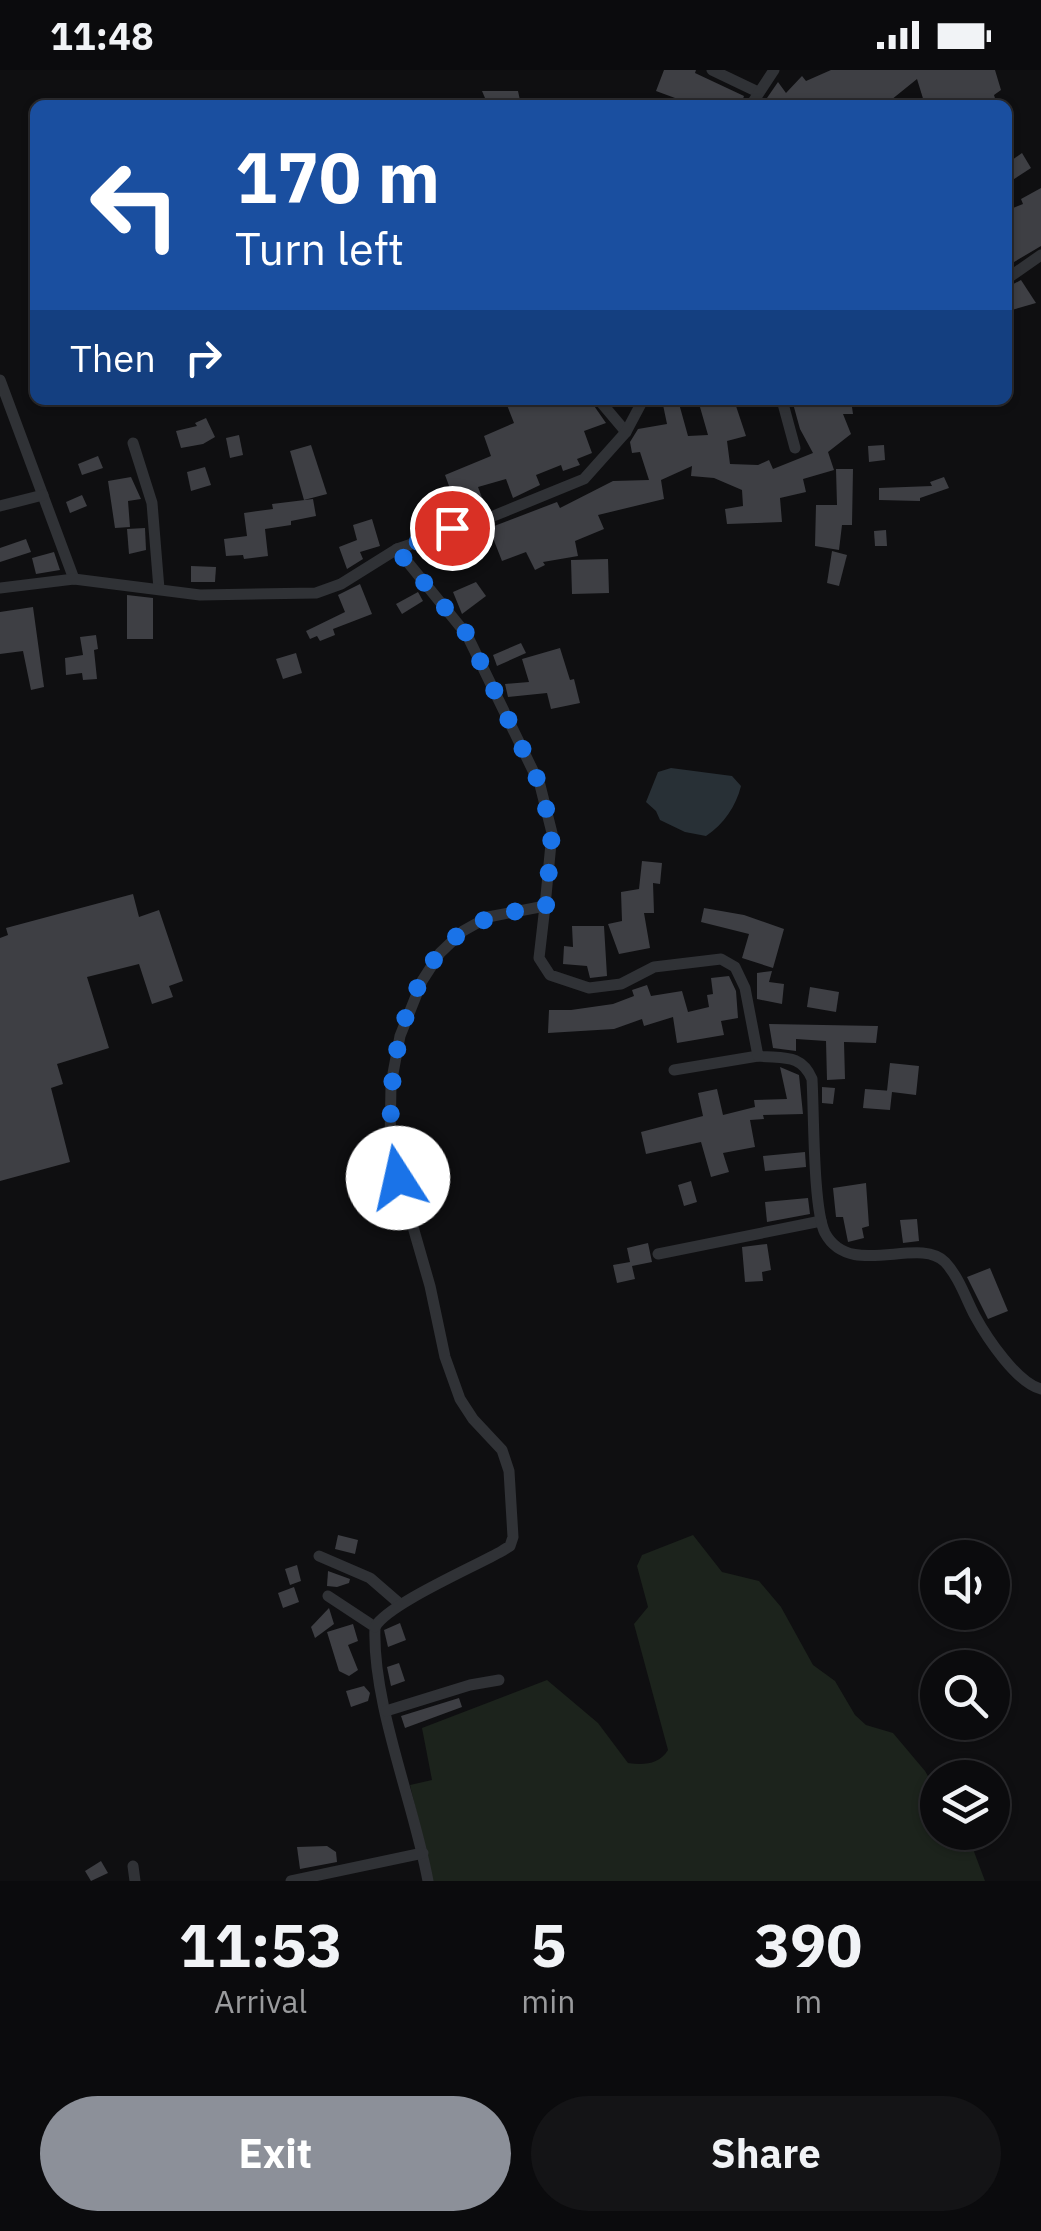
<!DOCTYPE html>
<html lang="en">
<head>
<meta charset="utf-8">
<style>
  :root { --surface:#0b0b0d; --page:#141416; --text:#f1f3f6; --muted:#9a9b9d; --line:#2b2b2e; --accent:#8c9099 }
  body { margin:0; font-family:"IBM Plex Sans",sans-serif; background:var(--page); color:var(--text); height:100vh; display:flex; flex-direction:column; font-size:38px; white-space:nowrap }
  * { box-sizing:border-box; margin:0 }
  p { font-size:32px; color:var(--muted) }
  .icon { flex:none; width:55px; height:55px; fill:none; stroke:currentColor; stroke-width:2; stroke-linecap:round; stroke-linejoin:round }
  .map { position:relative; height:1811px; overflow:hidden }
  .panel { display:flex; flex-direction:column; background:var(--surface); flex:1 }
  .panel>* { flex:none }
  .banner { position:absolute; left:30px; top:30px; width:982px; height:305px; border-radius:15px; box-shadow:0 2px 8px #0004,0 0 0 2px var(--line); background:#1a4fa0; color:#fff; overflow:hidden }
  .controls { position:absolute; left:920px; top:1470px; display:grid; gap:20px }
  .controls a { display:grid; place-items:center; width:90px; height:90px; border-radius:50%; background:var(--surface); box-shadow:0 2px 8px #0004,0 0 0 2px var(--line); font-size:50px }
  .pin { position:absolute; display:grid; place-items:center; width:85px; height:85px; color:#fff; margin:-42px; border:5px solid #fff; border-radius:50%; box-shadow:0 2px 10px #0007 }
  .me { position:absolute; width:110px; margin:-55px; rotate:350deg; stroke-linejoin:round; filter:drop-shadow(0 0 8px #0008) }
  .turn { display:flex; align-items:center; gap:35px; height:210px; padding:0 40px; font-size:45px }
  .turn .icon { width:130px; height:130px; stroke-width:2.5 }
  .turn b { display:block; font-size:70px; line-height:85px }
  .then { display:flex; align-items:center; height:95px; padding:0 40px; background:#0003; gap:20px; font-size:38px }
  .eta { display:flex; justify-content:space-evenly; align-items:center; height:170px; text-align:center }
  .eta b { font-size:60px; font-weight:800; line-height:70px }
  .action { display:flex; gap:20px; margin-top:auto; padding:20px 40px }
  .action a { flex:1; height:115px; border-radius:60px; background:var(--accent); color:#fff; font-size:40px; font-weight:800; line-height:115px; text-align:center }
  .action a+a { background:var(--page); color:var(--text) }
  .status { display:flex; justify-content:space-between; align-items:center; height:70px; padding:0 50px; background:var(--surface); direction:ltr }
  .status svg { height:28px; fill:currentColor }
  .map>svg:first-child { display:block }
  .green { fill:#1c231c }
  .water { fill:#283036 }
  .building { fill:#3e3f44 }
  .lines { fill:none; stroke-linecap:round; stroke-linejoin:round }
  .street { stroke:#303236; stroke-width:11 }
  .route { stroke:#1a73e8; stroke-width:18; stroke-dasharray:0 32.4 }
</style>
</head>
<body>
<div class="status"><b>11:48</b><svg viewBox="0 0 49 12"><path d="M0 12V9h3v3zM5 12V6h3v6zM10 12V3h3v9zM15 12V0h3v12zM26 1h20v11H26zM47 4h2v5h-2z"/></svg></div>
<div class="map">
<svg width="1041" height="1811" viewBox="0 0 1041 1811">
  <rect width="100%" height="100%" fill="#0f0f11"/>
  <path class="green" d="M 693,1465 L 722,1502 L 759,1511 L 781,1537 L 813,1595 L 835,1611 L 855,1645 L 866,1655 L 893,1663 L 925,1701 L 937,1722 L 938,1762 L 967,1763 L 985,1811 L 433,1811 L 410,1715 L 432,1710 L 422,1658 L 547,1610 L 598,1653 L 628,1693 C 643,1695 659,1695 668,1680 L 634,1554 L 648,1537 L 637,1496 L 642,1485 Z"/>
  <path class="water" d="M 671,698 L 732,706 L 741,716 C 736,736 724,754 706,766 L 685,762 L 660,750 L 656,741 L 646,732 L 658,702 Z"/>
  <g class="building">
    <polygon points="664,0 696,0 695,3 744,26 741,35 694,35 656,21"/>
    <polygon points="831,0 995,0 1001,20 994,25 997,35 925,35 917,9 891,30 894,35 771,35 767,28 778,12 786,23 802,6 806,11"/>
    <polygon points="482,21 518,21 521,35 488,35"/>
    <polygon points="1022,83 1031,98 1008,113 1008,93"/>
    <polygon points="1041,118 1041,176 1014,192 1008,177 1008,140 1023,134 1021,129"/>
    <polygon points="1021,210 1036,233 1012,240 1008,231 1008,217"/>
    <polygon points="505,330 590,330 606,353 584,361 592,383 577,389 580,395 563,401 561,395 536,405 540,415 513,428 506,409 478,417 484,433 459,443 445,405 491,386 484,366 514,353"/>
    <polygon points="662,330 678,330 688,366 708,365 698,330 734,330 746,366 727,371 730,394 758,395 769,390 773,399 813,383 800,359 792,330 851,330 853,344 843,344 851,364 828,382 834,400 803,409 806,422 780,428 782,452 727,454 725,439 743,436 742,420 714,408 691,406 692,396 661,410 664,429 598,445 604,459 575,471 578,486 543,492 545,495 535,500 526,482 502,491 489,458 557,432 560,438 613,411 649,410 640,382 632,383 630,372 638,359 667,354"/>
    <polygon points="206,348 215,367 203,374 181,378 176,361 197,356 195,353"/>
    <polygon points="239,365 243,385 230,388 226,368"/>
    <polygon points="311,375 327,424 304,430 290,381"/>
    <polygon points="884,375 885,390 869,392 868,376"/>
    <polygon points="98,386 103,398 82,405 78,394"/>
    <polygon points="205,397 211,415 191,421 187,402"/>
    <polygon points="836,399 853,399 852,455 842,455 839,480 815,476 816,435 837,435"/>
    <polygon points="131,407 141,429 128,431 130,457 115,458 108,411"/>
    <polygon points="944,407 949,418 920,428 920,431 879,430 879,418 932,416 930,412"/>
    <polygon points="82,425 87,436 70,443 66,432"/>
    <polygon points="313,429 316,446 291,451 291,455 265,459 268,486 244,489 243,485 226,486 224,469 247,466 244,443 273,439 272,434"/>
    <polygon points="372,449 380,476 360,482 363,489 347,499 339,477 357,470 353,455"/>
    <polygon points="145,458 146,480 129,484 127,459"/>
    <polygon points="886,460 887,476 875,476 874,461"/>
    <polygon points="26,469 31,482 0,492 0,478"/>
    <polygon points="832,481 847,485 839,516 827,513"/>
    <polygon points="54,482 60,500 36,504 32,488"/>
    <polygon points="608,489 609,523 572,524 571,490"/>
    <polygon points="191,496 216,497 215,512 191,512"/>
    <polygon points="476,512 486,526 462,544 453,522"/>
    <polygon points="360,514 372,544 333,559 335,565 320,571 317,566 310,569 306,561 345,542 338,525"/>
    <polygon points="418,522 423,531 402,544 396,534"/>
    <polygon points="127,525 153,528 153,569 127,569"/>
    <polygon points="33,537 44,617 31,620 23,581 0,584 0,542"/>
    <polygon points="96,565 98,579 94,580 97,609 83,610 82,603 66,605 65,588 83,585 80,567"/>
    <polygon points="521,573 526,583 497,596 493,585"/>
    <polygon points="560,578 570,610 574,609 580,633 551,639 547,623 508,627 505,614 529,612 522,589"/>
    <polygon points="296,583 302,603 283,609 276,589"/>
    <polygon points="642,791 662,793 660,814 653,813 654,843 644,843 650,878 619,884 608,854 622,851 621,822 639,819"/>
    <polygon points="133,824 139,847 159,840 183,911 169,916 173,927 152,934 139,894 87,907 109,978 57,994 63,1014 51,1018 70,1092 0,1111 0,868 8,865 6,858"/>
    <polygon points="704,838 744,845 784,859 773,898 742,888 749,864 701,852"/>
    <polygon points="572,856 604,856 607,906 590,908 587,896 563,894 564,876 573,877"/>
    <polygon points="772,901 769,912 784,914 782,934 757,929 757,903"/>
    <polygon points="729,906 736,921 738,948 721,951 724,965 677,973 673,947 644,956 642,949 614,959 548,963 549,940 571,940 613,934 634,926 632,920 647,915 651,926 682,921 688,942 709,937 707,925 713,924 711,908"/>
    <polygon points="810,917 839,922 836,942 807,937"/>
    <polygon points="769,954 878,956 876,973 844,972 845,1009 827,1010 826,971 796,969 796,981 773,978"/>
    <polygon points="890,993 919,996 916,1025 892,1022 890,1040 863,1038 865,1019 892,1021 887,1021"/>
    <polygon points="780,997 799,1005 803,1044 763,1045 764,1049 750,1050 755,1077 723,1083 729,1102 711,1107 701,1072 646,1084 641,1062 703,1046 698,1023 717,1019 723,1045 755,1037 754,1030 787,1029"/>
    <polygon points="822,1017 835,1018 833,1034 822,1033"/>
    <polygon points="805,1082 806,1097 765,1101 763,1086"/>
    <polygon points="691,1111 697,1132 684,1136 678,1115"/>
    <polygon points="866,1113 869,1156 862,1158 864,1168 848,1172 843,1147 836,1147 833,1118"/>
    <polygon points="808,1128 810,1144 767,1152 765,1132"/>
    <polygon points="917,1149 919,1171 903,1173 900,1150"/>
    <polygon points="648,1173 652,1192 632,1196 635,1209 617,1213 613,1195 630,1192 627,1178"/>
    <polygon points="767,1174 771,1200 762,1202 763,1211 745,1212 742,1177"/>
    <polygon points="990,1198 1008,1241 988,1249 967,1207"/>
    <polygon points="338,1465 358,1470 355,1484 335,1479"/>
    <polygon points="297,1495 301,1511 290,1515 285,1499"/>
    <polygon points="328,1501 350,1509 349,1513 337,1517 327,1516"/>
    <polygon points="294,1517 299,1532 283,1538 278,1523"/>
    <polygon points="329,1538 334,1554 315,1568 311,1557"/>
    <polygon points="400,1553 406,1570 388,1577 384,1560"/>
    <polygon points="353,1554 358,1571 348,1575 358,1600 349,1606 339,1601 327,1562"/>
    <polygon points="399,1593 405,1611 391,1616 387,1597"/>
    <polygon points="364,1616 370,1623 368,1631 351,1637 346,1621"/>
    <polygon points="459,1628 462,1637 405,1658 401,1646"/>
    <polygon points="327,1776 336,1782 337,1792 300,1799 297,1777"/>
    <polygon points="101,1791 108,1803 91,1811 85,1801"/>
  </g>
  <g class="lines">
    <g class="street">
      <polyline points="712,0 758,22"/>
      <polyline points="751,35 774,0"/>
      <polyline points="1008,208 1041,185"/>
      <polyline points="0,310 74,509"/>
      <polyline points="599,330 626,362"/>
      <polyline points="782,330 795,378"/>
      <polyline points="133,373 152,433 159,519"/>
      <polyline points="0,436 43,425"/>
      <polyline points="397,479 491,447 584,409 626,362 643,330"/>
      <polyline points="0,518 74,509 200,525 316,523 341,514 397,479 467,565 540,715 552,763 545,836"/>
      <polyline points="674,1000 758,986"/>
      <polyline points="658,1184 821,1151"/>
      <polyline points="319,1486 370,1508 400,1534"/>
      <path d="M 328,1526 L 375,1557 C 372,1634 414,1733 428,1811"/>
      <path d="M 375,1557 C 388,1534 474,1497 502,1481 L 510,1476 L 513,1467 L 509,1401 L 502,1380 L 473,1349 L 460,1329 L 445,1287 L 430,1216 L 390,1077 L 391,1014 L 400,966 L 422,911 L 440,883 L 463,861 L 488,847 L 545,836 L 539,888 L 550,905 L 589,918 L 621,914 L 654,897 L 721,889 L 735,897 L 745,918 L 758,986 C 782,989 801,983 812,1009 C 814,1042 813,1139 825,1163 C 850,1210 919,1165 945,1192 C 959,1207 966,1229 975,1246 C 987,1268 1017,1313 1041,1319"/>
      <polyline points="386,1641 470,1615 499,1610"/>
      <polyline points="133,1796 135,1811"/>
      <polyline points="291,1811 423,1783"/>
    </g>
  </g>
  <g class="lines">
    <path class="route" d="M 398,1108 C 379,1035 396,905 465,860 C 489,844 518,841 546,836 L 552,762 L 540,715 L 467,564 L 397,480 L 452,458"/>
  </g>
</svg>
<div class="controls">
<a><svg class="icon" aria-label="sound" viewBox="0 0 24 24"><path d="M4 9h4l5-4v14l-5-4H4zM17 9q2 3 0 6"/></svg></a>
<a><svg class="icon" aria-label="search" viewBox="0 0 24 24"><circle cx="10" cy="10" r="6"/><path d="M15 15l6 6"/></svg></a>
<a><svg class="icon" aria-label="layers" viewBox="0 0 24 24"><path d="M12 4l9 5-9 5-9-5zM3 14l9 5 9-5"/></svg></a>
</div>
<div class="pin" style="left:452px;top:458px;background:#d93025"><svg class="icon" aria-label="arrive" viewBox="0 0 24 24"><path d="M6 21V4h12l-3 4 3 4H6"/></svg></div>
<svg class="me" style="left:398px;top:1108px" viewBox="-20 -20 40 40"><circle r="19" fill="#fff"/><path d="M0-13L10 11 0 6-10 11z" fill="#1a73e8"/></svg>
<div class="banner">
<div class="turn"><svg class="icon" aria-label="left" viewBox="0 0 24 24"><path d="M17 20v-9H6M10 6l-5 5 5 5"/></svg><div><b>170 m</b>Turn left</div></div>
<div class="then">Then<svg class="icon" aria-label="right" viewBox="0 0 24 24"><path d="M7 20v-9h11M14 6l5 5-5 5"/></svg></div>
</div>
</div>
<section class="panel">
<div class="eta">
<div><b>11:53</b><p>Arrival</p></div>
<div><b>5</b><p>min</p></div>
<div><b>390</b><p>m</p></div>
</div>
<div class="action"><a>Exit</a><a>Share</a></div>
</section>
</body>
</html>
